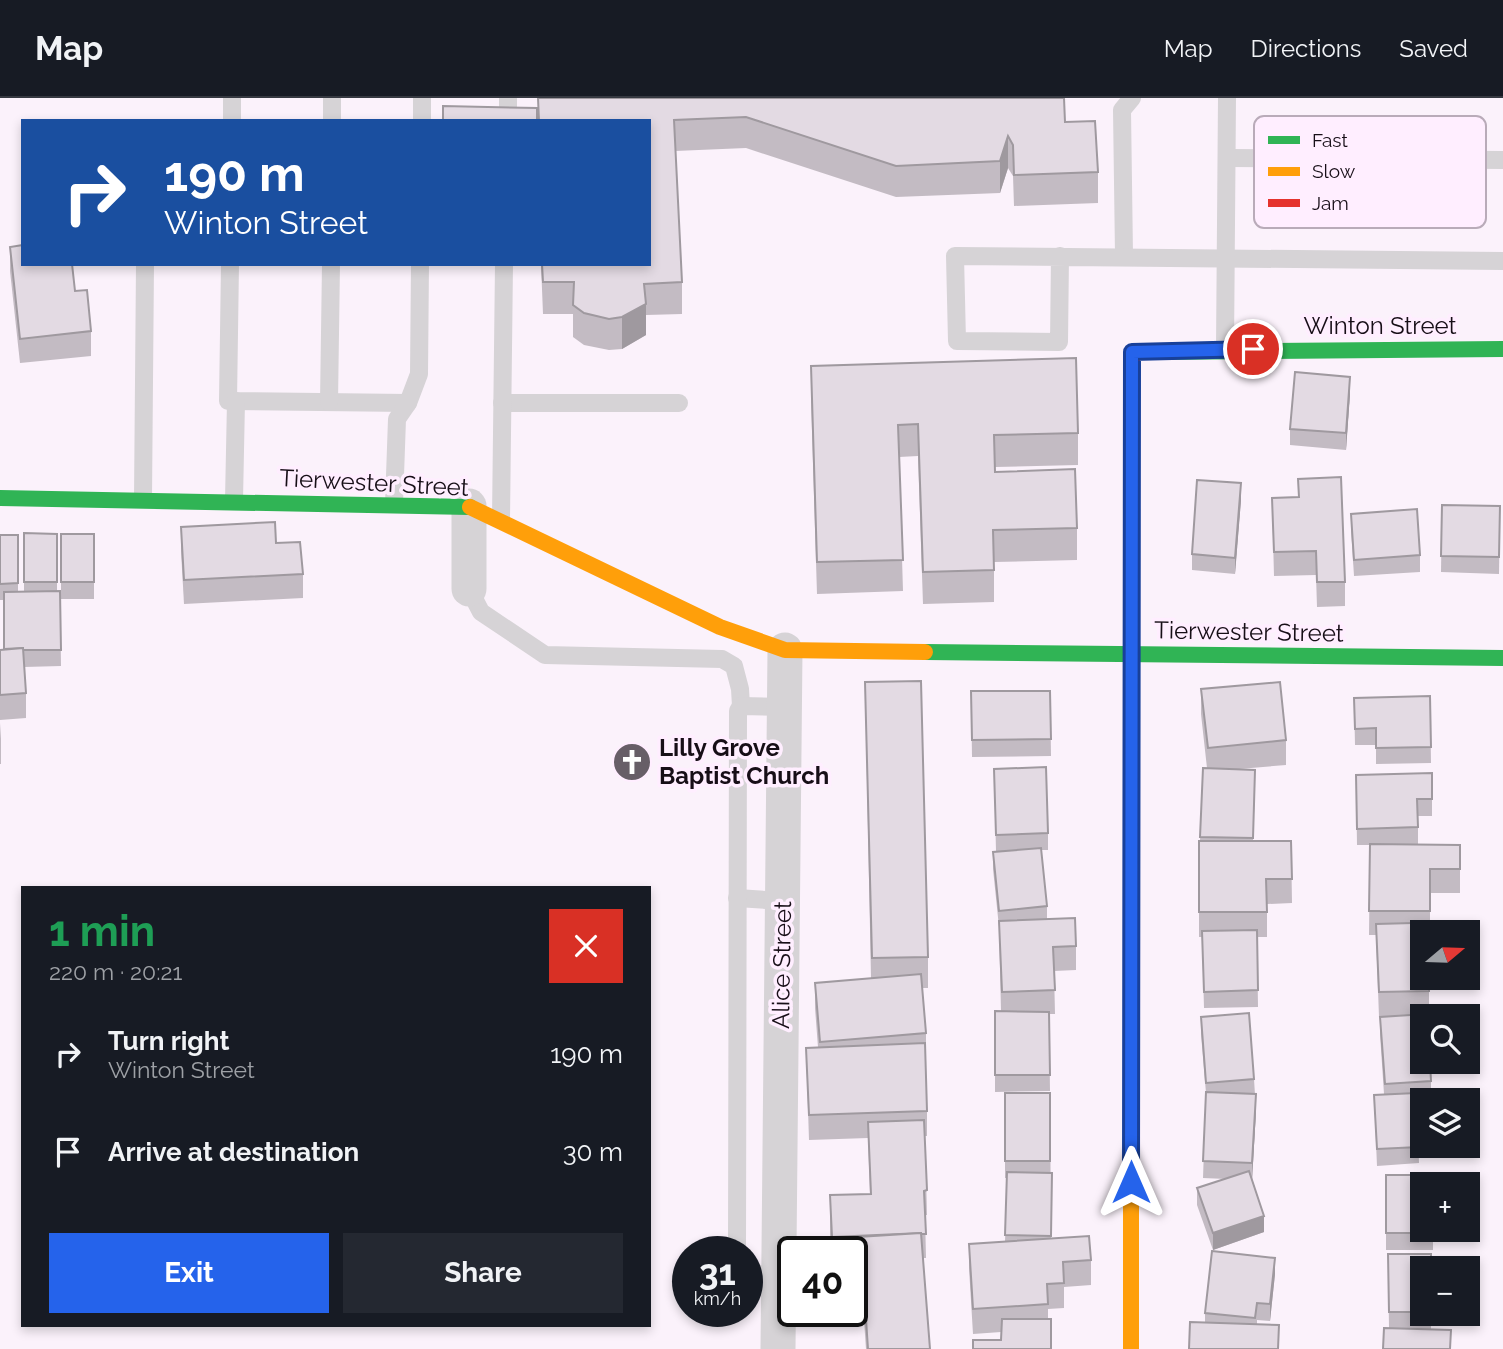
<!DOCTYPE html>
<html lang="en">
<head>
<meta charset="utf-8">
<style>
  :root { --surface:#171b24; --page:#242831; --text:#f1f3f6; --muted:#9ea1a6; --line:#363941; --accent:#2563eb }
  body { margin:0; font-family:Raleway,sans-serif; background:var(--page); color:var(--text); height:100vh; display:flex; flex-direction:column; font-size:26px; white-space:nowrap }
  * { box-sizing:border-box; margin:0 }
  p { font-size:23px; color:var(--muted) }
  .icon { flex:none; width:38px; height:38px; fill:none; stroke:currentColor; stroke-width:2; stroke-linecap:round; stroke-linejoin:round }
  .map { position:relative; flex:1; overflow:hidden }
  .drawer { position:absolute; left:21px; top:788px; width:630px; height:441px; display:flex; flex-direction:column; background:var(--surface); border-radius:0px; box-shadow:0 4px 10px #0003 }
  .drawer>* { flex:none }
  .top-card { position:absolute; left:21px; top:21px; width:630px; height:147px; border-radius:0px; box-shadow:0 4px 10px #0003; background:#1a4fa0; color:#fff; overflow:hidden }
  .needle { width:46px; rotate:71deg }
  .fabs { position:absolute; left:1410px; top:822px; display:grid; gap:14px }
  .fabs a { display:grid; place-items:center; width:70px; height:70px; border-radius:0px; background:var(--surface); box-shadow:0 4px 10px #0003; font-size:35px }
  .speed { position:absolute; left:672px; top:1138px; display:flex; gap:14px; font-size:35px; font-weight:700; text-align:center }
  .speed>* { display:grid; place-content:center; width:91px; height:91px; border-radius:50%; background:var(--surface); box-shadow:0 4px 10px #0003; line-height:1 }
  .speed small { font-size:18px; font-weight:400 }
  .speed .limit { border:4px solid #111; border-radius:10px; background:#fff; color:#111 }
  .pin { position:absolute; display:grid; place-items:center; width:60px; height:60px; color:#fff; margin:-30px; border:4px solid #fff; border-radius:50%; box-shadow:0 2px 7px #0007 }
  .me { position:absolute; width:77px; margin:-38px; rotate:0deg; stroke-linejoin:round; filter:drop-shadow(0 0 5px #0008) }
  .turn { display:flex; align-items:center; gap:24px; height:147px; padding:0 28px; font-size:32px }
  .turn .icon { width:91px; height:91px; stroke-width:2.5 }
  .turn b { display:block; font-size:49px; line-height:60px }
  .round { display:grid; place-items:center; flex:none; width:74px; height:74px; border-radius:0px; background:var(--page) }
  .head { display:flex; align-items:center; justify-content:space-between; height:119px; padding:0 28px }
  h1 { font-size:42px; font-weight:700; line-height:52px; color:#1e9e55 }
  .cta { display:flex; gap:14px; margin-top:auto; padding:14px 28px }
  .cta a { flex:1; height:80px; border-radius:0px; background:var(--accent); color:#fff; font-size:28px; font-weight:700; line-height:80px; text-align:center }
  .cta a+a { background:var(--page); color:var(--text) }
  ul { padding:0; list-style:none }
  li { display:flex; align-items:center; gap:21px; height:98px; padding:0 28px }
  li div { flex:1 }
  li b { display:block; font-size:26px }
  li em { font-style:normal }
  header { display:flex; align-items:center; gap:42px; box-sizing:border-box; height:98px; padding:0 35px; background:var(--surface); border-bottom:2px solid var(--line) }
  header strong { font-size:33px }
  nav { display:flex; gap:38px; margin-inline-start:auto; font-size:24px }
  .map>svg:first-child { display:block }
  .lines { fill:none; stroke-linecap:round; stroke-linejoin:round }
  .lane { stroke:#d6d3d6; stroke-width:18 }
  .street { stroke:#d6d3d6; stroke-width:35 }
  .fast { stroke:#30b455; stroke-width:16 }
  .slow { stroke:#ff9f0a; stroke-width:16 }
  .jam { stroke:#e5322d; stroke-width:16 }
  .wall { fill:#c3bbc3 }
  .shaded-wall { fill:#9f999f }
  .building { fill:#e3dae3; stroke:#9f999f; stroke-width:2 }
  .route-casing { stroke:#184099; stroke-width:18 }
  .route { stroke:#2563eb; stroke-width:12 }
  .labels { text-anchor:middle; stroke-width:7; stroke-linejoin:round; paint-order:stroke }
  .street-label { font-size:24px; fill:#170e17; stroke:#fef }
  .poi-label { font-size:24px; font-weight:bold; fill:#170e17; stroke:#fef; text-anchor:start }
  .key { fill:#fef; stroke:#b9abb9; stroke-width:2 }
  .key-label { font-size:19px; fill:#170e17 }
</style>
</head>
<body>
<header>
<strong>Map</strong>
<nav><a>Map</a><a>Directions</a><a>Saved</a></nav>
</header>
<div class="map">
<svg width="1503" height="1251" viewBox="0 0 1503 1251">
  <rect width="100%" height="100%" fill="#fbf2fb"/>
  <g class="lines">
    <g class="lane">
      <polyline points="232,23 232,0"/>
      <polyline points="332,23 332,0"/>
      <polyline points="422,23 422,0"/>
      <polyline points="508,23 508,0"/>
      <polyline points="1228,60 1503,62"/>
      <polyline points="1124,157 1122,12 1132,0"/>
      <polyline points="1060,158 1059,244 957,243 955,158 1503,163"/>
      <polyline points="230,166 228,303 408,305"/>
      <polyline points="1225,251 1227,0"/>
      <polyline points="329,304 331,166"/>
      <polyline points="502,305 679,305"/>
      <polyline points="143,400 145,166"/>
      <polyline points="234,402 236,303"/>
      <polyline points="394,406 397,321 408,305 419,276 420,166"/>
      <polyline points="501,421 504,166"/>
      <polyline points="469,491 481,514 545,557 722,561 734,568 740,591 741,608"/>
      <polyline points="737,800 782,803"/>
      <polyline points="737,1153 738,613 741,608 785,609"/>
      <polyline points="747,1171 759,1176 779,1178"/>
    </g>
    <g class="street">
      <polyline points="469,491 469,408"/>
      <polyline points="778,1251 785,552"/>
    </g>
    <g class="fast">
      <polyline points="1146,254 1503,251"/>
      <polyline points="0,400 470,409"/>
      <polyline points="925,554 1503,560"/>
    </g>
    <g class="slow">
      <polyline points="470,409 720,529 785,552 925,554"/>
      <polyline points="1131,1251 1131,836"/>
    </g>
    <polyline class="jam" points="1131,836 1132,254 1146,254"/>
  </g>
  <g class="wall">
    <polygon points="538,0 682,0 1065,24 1098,74 1098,105 1014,108 1013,78 1008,70 1000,95 896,99 746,50 675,53 682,184 682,216 646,217 646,237 622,251 609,252 584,247 573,239 573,216 543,216 541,166 649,166 649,23 538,23"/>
    <polygon points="10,149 75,193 91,233 91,258 20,265 10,173"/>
    <polygon points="811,268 1078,335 1078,367 995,369 995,374 1077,430 1077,462 994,464 994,504 923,506 918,358 899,359 903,493 817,496 811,300"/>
    <polygon points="1350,296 1346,352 1290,347 1290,331"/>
    <polygon points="1298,381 1345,484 1345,508 1317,509 1316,477 1274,478 1272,400 1298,399"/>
    <polygon points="1241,402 1235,476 1192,472 1192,456"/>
    <polygon points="1442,407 1500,408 1499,476 1441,474"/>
    <polygon points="1351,416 1420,457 1420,474 1354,478 1351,432"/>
    <polygon points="181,429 276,445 303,476 303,500 184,506 181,453"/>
    <polygon points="24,435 57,436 57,493 60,493 61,568 24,569 26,595 26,620 0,622 0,552 4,551 4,502 0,502 0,437 18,437 18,493 24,493"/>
    <rect x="61" y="436" width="33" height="65"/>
    <polygon points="865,584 928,859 928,890 922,890 926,935 926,960 925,960 927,1013 927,1038 925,1038 927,1117 925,1117 926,1160 923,1160 930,1251 866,1251 863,1208 852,1209 852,1153 826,1153 826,1141 830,1141 830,1097 870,1096 868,1040 809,1042 806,950 818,949 815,910 815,885 871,880"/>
    <polygon points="1201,591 1286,642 1286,667 1239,671 1255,688 1253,743 1291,743 1292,805 1267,806 1267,839 1257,839 1258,909 1204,910 1202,839 1199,839 1199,743 1200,743 1203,670 1207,670 1201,616"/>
    <polygon points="971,593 1050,593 1051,658 972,659"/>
    <polygon points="1430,598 1431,665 1376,666 1376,647 1355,647 1354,600"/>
    <polygon points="0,625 1,641 1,666 0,666"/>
    <polygon points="994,671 1048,735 1048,752 1041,752 1047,808 1047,821 1076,848 1076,872 1054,873 1055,916 1049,916 1050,993 995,994 995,913 1001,913 999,829 993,771 993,754 1009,753 996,753"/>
    <polygon points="1432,675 1432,718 1418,718 1418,746 1392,747 1460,747 1460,795 1430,795 1430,824 1423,835 1429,880 1429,917 1426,917 1431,983 1431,999 1417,1000 1419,1065 1377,1068 1374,997 1384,996 1380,936 1380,919 1398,918 1379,919 1376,837 1369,837 1370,747 1357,747 1356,677"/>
    <polygon points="1201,919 1254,981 1256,1013 1252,1082 1264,1134 1213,1152 1197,1107 1197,1090 1226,1081 1203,1080 1206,995 1201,936"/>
    <polygon points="1005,995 1050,995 1051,1141 1091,1162 1091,1187 1064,1189 1064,1210 1048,1211 1048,1221 1001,1242 1001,1234 973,1236 969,1170 969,1146 1005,1144 1007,1080 1005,1080"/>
    <polygon points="1386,1077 1433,1135 1433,1152 1386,1152"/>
    <polygon points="1388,1156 1423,1171 1423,1216 1431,1216 1431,1231 1389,1230"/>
    <polygon points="1275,1176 1270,1223 1257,1222 1257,1226 1279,1251 1205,1224 1205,1215"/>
  </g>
  <g class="shaded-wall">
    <polygon points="1008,38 1008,70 1000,95 1000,63"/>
    <polygon points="646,206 646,237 622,251 622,219"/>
    <polygon points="1350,279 1350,296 1346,352 1346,335"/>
    <polygon points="1241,385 1241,402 1235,476 1235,460"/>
    <polygon points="1256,996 1256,1013 1252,1082 1252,1065"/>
    <polygon points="1264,1118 1264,1134 1213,1152 1213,1135"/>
    <polygon points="1275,1160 1275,1176 1270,1223 1270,1206"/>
  </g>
  <g class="building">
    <polygon points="538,0 1064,0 1065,24 1095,23 1098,74 1014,77 1013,47 1008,38 1000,63 896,68 746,19 674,22 682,184 644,186 646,206 622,219 609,221 584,215 573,207 574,184 543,184 542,166 649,166 649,23 539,23"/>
    <polygon points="443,8 537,10 537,23 443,23"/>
    <polygon points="23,147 23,166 72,166 75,193 87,192 91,233 20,241 10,149"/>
    <polygon points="1076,260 1078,335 994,337 995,374 1075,371 1077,430 993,432 994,472 923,474 918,326 898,327 903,462 817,464 811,268"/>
    <polygon points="1295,274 1350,279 1346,335 1290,331"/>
    <polygon points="1341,379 1345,484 1317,484 1316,453 1274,454 1272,400 1299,399 1298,381"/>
    <polygon points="1197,382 1241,385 1235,460 1192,456"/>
    <polygon points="1442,407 1500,408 1499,459 1441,458"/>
    <polygon points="1417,411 1420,457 1354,462 1351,416"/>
    <polygon points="275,424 276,445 300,444 303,476 184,482 181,429"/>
    <polygon points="24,435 57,436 57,484 24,484"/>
    <rect x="61" y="436" width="33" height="48"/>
    <polygon points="0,437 18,437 18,485 0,486"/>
    <polygon points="60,493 61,552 23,552 23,550 4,551 4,494"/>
    <polygon points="23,550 26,595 0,597 0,552"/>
    <polygon points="921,583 928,859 872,860 865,584"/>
    <polygon points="1280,584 1286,642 1208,650 1201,591"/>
    <polygon points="971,593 1050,593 1051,641 972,642"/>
    <polygon points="1430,598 1431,649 1376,650 1376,630 1355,631 1354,600"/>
    <polygon points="1046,669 1048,735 996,737 994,671"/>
    <polygon points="1203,670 1255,672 1253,740 1200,739"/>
    <polygon points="1432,675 1432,701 1417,701 1418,729 1357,731 1356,677"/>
    <polygon points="1199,743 1291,743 1292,781 1266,781 1267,814 1199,814"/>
    <polygon points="1370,746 1460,747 1460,771 1430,771 1430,813 1369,813"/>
    <polygon points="1041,750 1047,808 999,813 993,754"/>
    <polygon points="1075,820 1076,848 1053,849 1055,892 1002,894 999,823"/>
    <polygon points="1451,824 1452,835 1423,835 1423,880 1429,880 1429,893 1379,894 1376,826"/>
    <polygon points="1257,832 1258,892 1204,894 1202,833"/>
    <polygon points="921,876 926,935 820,944 815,885"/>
    <polygon points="995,913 1049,914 1050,977 995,977"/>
    <polygon points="1249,915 1254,981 1206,985 1201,919"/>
    <polygon points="1426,916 1426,919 1423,919 1423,964 1430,964 1431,983 1385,986 1380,919"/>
    <polygon points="925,945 927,1013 809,1017 806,950"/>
    <polygon points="1206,994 1256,996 1252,1065 1203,1063"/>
    <rect x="1005" y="995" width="45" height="68"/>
    <polygon points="1416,995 1419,1049 1377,1051 1374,997"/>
    <polygon points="924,1022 927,1092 924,1093 926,1136 921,1136 921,1135 832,1139 830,1097 871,1096 868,1024"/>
    <polygon points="1249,1073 1264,1118 1213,1135 1197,1090"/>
    <polygon points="1007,1074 1052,1075 1051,1138 1005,1137"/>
    <polygon points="1386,1077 1432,1077 1432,1087 1423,1087 1423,1132 1433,1132 1433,1135 1386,1135"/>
    <polygon points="921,1135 930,1251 868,1251 863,1176 852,1177 852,1153 827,1153 826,1141"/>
    <polygon points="1089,1138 1091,1162 1063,1164 1064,1185 1047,1186 1048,1206 973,1211 969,1146"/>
    <polygon points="1212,1153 1275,1160 1270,1206 1257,1205 1255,1220 1205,1215"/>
    <polygon points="1388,1156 1431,1156 1431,1171 1423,1171 1423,1214 1389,1214"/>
    <polygon points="1002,1221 1051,1221 1051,1251 973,1251 973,1242 1001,1242"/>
    <polygon points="1190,1224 1279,1227 1278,1251 1189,1251"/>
    <polygon points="1384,1230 1451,1232 1450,1251 1383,1251"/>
  </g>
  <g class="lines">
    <defs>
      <polyline id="route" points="1131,1084 1132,254 1253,251"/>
    </defs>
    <use href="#route" class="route-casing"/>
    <use href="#route" class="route"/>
  </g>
  <defs>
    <symbol id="church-disc" viewBox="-11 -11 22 22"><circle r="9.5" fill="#675e67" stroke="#fef"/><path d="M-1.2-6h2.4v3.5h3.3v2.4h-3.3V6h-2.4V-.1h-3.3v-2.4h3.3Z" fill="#fff"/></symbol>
  </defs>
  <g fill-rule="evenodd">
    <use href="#church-disc" x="610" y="642" width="44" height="44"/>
  </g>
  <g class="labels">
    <g class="street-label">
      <text x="1380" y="236">Winton Street</text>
      <text transform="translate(374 385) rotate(3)" y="8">Tierwester Street</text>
      <text transform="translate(1249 534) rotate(1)" y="8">Tierwester Street</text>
      <text transform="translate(782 867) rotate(-89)" y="8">Alice Street</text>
    </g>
    <g class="poi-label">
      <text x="659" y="658">Lilly Grove<tspan x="659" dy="28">Baptist Church</tspan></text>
    </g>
  </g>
  <rect x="1254" y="18" width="232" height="112" rx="10" class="key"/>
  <rect x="1268" y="38" width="32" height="8" fill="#30b455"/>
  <rect x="1268" y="69" width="32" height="9" fill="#ff9f0a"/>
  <rect x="1268" y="101" width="32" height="8" fill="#e5322d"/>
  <g class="key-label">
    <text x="1312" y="49">Fast</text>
    <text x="1312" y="80">Slow</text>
    <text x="1312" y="112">Jam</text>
  </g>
</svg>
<div class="fabs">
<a><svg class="needle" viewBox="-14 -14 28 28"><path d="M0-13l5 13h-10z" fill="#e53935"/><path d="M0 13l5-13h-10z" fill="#9ea1a6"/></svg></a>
<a><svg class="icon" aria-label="search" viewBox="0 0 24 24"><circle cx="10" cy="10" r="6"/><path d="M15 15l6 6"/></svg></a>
<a><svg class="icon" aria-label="layers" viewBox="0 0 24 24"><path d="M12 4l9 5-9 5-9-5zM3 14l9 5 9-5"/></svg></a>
<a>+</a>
<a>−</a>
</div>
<div class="speed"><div>31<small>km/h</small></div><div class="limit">40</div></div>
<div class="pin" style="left:1253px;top:251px;background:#d93025"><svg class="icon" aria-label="arrive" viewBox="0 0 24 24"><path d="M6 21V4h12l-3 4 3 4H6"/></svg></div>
<svg class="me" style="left:1131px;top:1084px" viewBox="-20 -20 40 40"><path d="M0-17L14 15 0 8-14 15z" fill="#2563eb" stroke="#fff" stroke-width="4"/></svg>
<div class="top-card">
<div class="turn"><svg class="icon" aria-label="right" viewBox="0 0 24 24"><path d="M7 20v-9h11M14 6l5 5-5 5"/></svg><div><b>190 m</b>Winton Street</div></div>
</div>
<section class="drawer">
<div class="head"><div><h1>1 min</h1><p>220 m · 20:21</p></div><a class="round" style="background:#d93025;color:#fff"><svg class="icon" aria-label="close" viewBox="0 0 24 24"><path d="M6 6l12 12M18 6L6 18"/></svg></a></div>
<ul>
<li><svg class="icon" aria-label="right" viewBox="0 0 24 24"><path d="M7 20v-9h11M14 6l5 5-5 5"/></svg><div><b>Turn right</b><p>Winton Street</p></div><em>190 m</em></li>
<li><svg class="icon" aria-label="arrive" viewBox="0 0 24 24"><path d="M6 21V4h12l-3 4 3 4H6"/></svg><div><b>Arrive at destination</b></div><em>30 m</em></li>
</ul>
<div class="cta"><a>Exit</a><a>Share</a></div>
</section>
</div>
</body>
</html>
